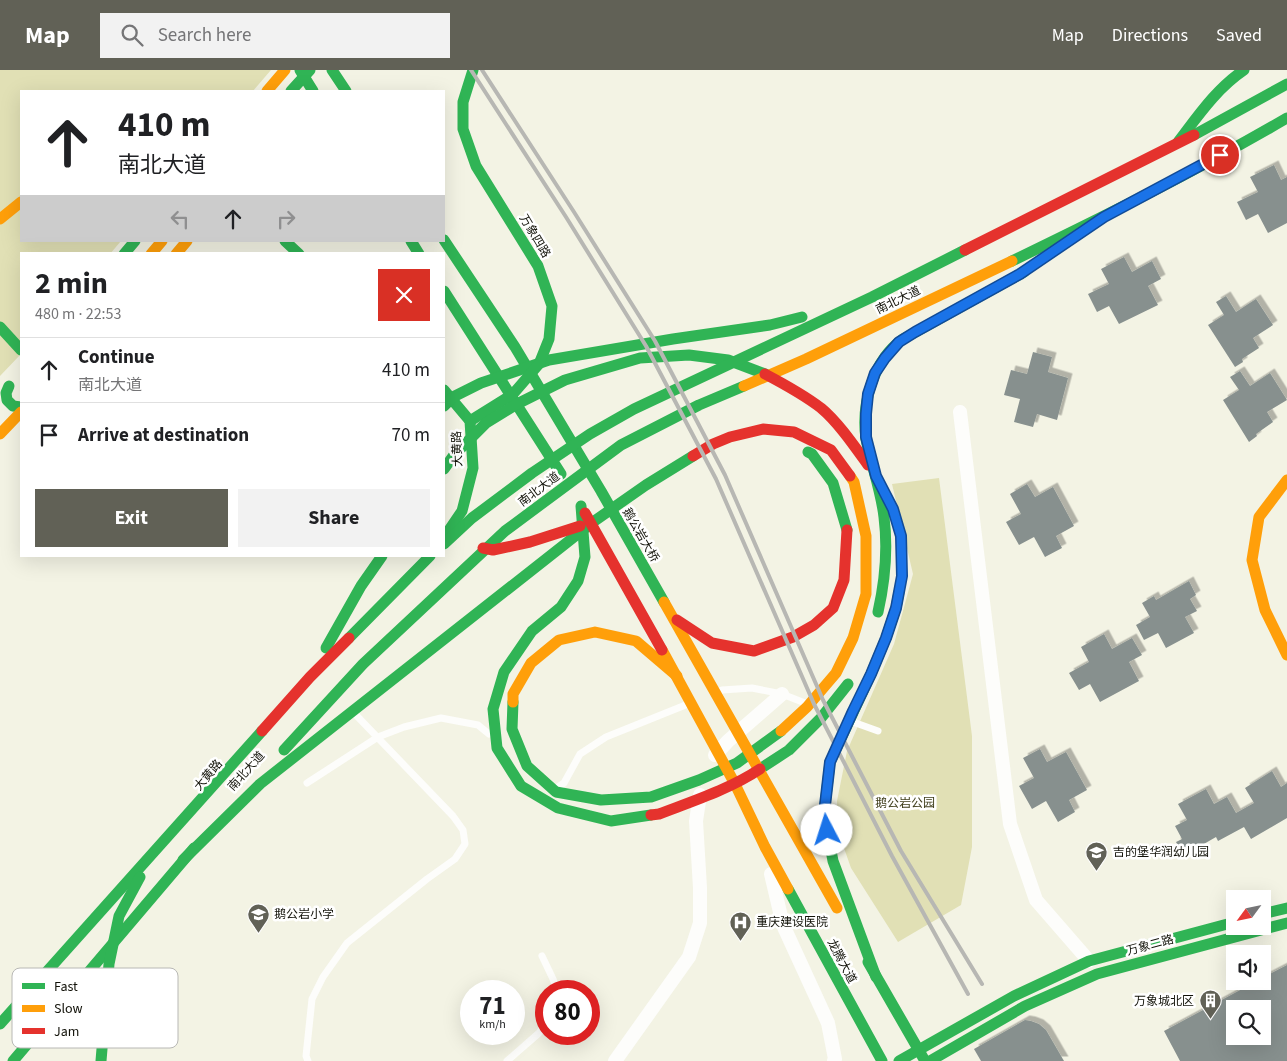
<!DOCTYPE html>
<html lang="en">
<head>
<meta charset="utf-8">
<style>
  :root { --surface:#fff; --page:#f2f2f2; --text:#202124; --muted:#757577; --line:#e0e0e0; --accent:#616156 }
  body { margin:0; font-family:"Source Sans 3","Noto Sans SC",sans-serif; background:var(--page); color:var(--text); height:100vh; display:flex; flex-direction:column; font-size:19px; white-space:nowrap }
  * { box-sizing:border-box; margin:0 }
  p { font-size:16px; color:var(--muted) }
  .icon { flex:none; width:28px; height:28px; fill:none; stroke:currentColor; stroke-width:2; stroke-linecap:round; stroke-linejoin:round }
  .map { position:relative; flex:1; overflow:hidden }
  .side { position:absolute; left:20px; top:182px; width:425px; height:305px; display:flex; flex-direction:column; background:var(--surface); border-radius:0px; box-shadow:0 5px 20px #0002 }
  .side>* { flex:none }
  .hud { position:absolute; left:20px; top:20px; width:425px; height:152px; border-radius:0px; box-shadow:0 5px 20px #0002; background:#fff; color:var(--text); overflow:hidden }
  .needle { width:32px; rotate:237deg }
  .controls { position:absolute; left:1226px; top:820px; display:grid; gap:10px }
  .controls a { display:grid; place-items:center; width:45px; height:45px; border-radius:0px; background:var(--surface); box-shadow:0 5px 20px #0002; font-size:25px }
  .speed { position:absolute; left:460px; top:910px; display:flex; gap:10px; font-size:25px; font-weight:700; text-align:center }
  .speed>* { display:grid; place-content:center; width:65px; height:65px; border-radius:50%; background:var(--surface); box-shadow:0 5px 20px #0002; line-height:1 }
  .speed small { font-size:12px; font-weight:400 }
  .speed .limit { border:8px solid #d22; background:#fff; color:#111 }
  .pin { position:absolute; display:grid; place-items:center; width:42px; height:42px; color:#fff; margin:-21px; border:2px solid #fff; border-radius:50%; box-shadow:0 1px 5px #0007 }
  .me { position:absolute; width:55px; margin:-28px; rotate:355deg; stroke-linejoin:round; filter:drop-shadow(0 0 4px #0008) }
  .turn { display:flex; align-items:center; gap:18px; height:105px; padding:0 15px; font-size:22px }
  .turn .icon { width:65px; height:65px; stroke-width:2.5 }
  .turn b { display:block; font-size:35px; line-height:42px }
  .lanes { display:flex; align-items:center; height:48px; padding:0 15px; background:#0003; justify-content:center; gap:25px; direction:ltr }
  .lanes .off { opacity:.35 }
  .round { display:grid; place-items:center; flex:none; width:52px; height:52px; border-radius:0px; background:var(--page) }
  .summary { display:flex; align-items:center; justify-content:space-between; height:85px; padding:0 15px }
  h1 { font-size:30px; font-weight:700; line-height:38px }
  .action { display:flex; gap:10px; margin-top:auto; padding:10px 15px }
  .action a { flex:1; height:58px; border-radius:0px; background:var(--accent); color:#fff; font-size:20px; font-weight:700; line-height:58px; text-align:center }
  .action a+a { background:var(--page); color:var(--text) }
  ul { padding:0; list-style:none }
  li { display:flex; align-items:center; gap:15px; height:65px; padding:0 15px; border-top:1px solid var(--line) }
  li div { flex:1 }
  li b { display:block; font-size:19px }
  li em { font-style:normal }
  header { display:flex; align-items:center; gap:30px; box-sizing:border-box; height:70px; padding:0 25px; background:var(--accent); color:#fff }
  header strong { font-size:24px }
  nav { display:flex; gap:28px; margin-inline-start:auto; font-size:18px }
  .search { width:350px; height:45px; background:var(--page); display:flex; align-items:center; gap:12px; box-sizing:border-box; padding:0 18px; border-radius:0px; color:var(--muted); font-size:19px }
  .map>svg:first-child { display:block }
  .green { fill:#e1e0b5 }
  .building { fill:#87908e; fill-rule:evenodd; filter:url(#shadow) }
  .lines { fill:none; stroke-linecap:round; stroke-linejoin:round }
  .lane { stroke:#fdfdfb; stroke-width:7 }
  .street { stroke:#fdfdfb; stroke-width:14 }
  .fast { stroke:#30b455; stroke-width:11 }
  .slow { stroke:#ff9f0a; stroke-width:11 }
  .jam { stroke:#e5322d; stroke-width:11 }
  .rail { stroke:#b7b7b3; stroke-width:4 }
  .route-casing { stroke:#114b97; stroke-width:12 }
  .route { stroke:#1a73e8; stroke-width:9 }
  .labels { text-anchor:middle; stroke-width:5; stroke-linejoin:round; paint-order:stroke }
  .street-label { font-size:12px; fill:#121209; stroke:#fff }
  .park-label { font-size:12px; fill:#3f3e1b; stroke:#fff }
  .poi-label { font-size:12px; fill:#121209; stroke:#fff; text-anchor:start }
  .key { fill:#fff; stroke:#b8b8b5; stroke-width:1 }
  .key-label { font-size:14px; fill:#121209 }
</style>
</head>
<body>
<header>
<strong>Map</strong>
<div class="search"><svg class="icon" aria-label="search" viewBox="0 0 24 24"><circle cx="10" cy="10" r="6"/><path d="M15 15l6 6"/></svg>Search here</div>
<nav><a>Map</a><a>Directions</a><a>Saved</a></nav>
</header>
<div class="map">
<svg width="1287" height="991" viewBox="0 0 1287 991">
  <defs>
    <filter id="shadow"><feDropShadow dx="4.5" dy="-4.5" stdDeviation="0" flood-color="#0004"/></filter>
  </defs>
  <rect width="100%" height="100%" fill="#f3f3e4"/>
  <g class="green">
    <polygon points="0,0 271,0 253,21 21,21 21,171 121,171 110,184 21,184 21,284 0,306"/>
    <polygon points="939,408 972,666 972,777 961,835 898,872 851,798 838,761 837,731 847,681 894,574 913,504 892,414"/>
  </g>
  <g class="building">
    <polygon points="1274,95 1281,110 1287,107 1287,153 1268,163 1258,144 1246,150 1237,132 1258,122 1250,107"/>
    <polygon points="1124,187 1132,202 1152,191 1161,209 1148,216 1158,235 1119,254 1109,236 1097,242 1088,224 1109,214 1101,199"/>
    <polygon points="1226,226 1236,242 1256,229 1273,255 1253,268 1259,278 1242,289 1243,292 1235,297 1208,255 1224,245 1216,232"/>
    <polygon points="1033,282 1052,287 1048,302 1068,308 1057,350 1037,344 1033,357 1014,352 1020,329 1004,325 1011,300 1027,304"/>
    <polygon points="1240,301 1250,316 1270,303 1287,330 1267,342 1273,352 1256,364 1257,366 1249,372 1223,330 1239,320 1230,307"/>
    <polygon points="1027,414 1035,427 1053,417 1074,456 1056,466 1062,478 1045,487 1034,467 1019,475 1006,452 1021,444 1010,424"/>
    <polygon points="1189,511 1196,525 1190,529 1197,541 1185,547 1194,563 1166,578 1158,563 1144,570 1136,555 1150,547 1142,533 1154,526 1156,530"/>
    <polygon points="1104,564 1112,579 1132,568 1142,585 1129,592 1139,611 1100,632 1090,614 1079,620 1069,603 1089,592 1081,577"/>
    <polygon points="1040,679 1047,692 1066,682 1087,720 1069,730 1075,742 1058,752 1046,731 1032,739 1019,716 1034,708 1023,688"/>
    <polygon points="1272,701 1281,717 1287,713 1287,748 1251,769 1244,757 1218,771 1216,767 1183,786 1176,772 1182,769 1175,756 1187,750 1178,734 1206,719 1214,734 1227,727 1236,743 1254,733 1245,718"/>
    <path d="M 1287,895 L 1287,991 L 1180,991 L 1164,961 L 1257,911 L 1262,911 L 1262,908 ZM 1235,939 L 1262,939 L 1262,966 L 1235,966 Z"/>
    <polygon points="1025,950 1031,951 1039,954 1046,960 1064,991 981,991 974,979"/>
  </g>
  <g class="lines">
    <g class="lane">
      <polyline points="719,622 722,620 752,618 782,624 805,633"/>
      <polyline points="853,652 878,661"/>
      <polyline points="307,713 378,667 404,657 441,648 478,655 489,664"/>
      <polyline points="558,717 564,713 580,684 606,667 688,634"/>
      <polyline points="542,886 553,909 557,921"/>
      <polyline points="308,991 306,986 312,929 323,907 347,873 427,809 455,789 465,774 463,760 453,746 355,644"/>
      <polyline points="507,991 539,963 546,953"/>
    </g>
    <g class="street">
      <polyline points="960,342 1010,754 1036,830 1089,891"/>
      <polyline points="715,685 728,671 782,624"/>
      <polyline points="771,804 783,855 828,953 835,989 834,991"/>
      <polyline points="615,991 689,887 700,853 700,818 696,751 700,725"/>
    </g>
    <g class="fast">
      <polyline points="300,0 313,21"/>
      <polyline points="332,0 346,21"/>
      <polyline points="291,21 310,0"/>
      <polyline points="1194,65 1287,14"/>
      <path d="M 1178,72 C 1198,46 1216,19 1244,0"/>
      <polyline points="444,170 515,277 601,421 664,532"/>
      <polyline points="285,171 299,184"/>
      <polyline points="411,171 419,184"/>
      <polyline points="124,184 135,171"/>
      <path d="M 1012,191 C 1105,146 1198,100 1287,48"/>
      <polyline points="444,221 561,404"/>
      <polyline points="0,257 21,280"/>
      <polyline points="9,316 6,323 7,330 13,336 21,337"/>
      <polyline points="444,320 470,351 473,398 462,441 447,463"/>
      <polyline points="444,336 453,327 481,313 549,290 673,269 770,255 802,247"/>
      <polyline points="470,351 513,324 539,294 549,269 552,236 538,196 476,96 463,59 463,32 473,0"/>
      <polyline points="808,382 812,384 833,413 847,460"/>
      <polyline points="444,399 454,385 486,353 517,334 565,310 640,288 689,285 728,290 765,304"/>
      <polyline points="581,436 585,487 578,511 561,537 532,561 504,602 493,639 497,678 521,716 558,738 611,751 651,745"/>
      <polyline points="444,474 472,448 532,403 590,364 634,339 872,227 965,180"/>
      <path d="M 878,542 C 885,511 888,479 884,447 C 881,420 871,395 866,369 C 861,334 873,290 903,269 L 1024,202"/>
      <polyline points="349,568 430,486"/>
      <polyline points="326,578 361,516 382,486"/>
      <polyline points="513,632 512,659 527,696 556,722 601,730 651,727 699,710 737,693 781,661"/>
      <polyline points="284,680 363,594 505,461 621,375 699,335 744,316"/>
      <polyline points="760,699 789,680 821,648 848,614"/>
      <polyline points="183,790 260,714 593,452 646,415 693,386"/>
      <polyline points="788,819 882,991"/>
      <polyline points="1262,844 1287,838"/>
      <polyline points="868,892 925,991"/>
      <polyline points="876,907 833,791 824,744 830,692 871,604 886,568 896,538 899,522"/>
      <polyline points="0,954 262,661"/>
      <polyline points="13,991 194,778"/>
      <polyline points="101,991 109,894 119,846 140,807"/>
      <polyline points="899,991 1014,926 1089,891 1235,852"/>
      <polyline points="930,991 1025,936 1097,904 1287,853"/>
    </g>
    <g class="slow">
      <polyline points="267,21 285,0"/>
      <polyline points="0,149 21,132"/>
      <polyline points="151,184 162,171"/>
      <polyline points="176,184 187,171"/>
      <polyline points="744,316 806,289 1012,191"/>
      <polyline points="0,364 21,342"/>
      <polyline points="1287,410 1259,447 1252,490 1265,540 1287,585"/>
      <polyline points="664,532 837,838"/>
      <polyline points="662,580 735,714 765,777 788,819"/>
      <polyline points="513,632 513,624 531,593 559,570 595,562 636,571 677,606"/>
      <polyline points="781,661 807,637 836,603 853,568 866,524 866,466 854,412 850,406"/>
    </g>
    <g class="jam">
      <polyline points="965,180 1194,65"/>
      <path d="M 765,304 C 784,314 804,325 821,338 C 838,352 855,377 868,395"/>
      <polyline points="693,386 713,374 730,367 763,359 794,362 831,380 850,406"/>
      <polyline points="585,443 662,580"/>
      <polyline points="483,478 493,480 530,472 580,456"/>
      <polyline points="677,550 712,573 754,581 793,567 814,555 833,538 844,510 847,460"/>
      <polyline points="262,661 310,607 349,568"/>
      <path d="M 651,745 L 659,744 C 693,731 730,719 760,699"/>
    </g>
    <g class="rail">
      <polyline points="471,0 566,147 646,276 716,409 814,634 892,786 968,924"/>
      <polyline points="482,0 574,142 655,271 725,405 823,630 901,781 982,914"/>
    </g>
  </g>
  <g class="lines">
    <defs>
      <polyline id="route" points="827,760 824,744 830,692 853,641 871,604 886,568 896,538 902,506 901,466 893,439 876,406 866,367 866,344 868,324 875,303 885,288 899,272 915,262 1020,204 1104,147 1220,85"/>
    </defs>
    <use href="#route" class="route-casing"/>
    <use href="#route" class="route"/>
  </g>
  <defs>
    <symbol id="school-pin" viewBox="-11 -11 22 30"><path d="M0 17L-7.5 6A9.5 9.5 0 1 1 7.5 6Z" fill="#616156" stroke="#fff"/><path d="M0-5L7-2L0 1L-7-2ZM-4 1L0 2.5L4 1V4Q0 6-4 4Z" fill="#fff"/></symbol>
    <symbol id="hospital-pin" viewBox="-11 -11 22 30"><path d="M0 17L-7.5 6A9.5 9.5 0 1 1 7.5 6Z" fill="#616156" stroke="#fff"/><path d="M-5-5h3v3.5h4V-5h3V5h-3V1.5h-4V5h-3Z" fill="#fff"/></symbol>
    <symbol id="building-pin" viewBox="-11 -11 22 30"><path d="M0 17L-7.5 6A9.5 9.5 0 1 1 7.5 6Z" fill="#616156" stroke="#fff"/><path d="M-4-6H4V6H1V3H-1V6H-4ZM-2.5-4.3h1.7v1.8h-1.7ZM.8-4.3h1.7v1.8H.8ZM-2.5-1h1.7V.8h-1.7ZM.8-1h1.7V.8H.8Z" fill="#fff"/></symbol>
  </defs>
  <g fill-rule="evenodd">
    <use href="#school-pin" x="1084" y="770" width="25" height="34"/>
    <use href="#school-pin" x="246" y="832" width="25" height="34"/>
    <use href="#hospital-pin" x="728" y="840" width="25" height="34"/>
    <use href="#building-pin" x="1198" y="918" width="25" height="34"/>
  </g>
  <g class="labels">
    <g class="street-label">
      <text transform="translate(535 166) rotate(59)" y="4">万象四路</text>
      <text transform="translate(898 230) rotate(-26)" y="4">南北大道</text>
      <text transform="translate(457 379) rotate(-92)" y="4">大黄路</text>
      <text transform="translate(539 419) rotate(-37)" y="4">南北大道</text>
      <text transform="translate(641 465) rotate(60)" y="4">鹅公岩大桥</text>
      <text transform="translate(246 701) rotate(-48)" y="4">南北大道</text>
      <text transform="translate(208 705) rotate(-50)" y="4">大黄路</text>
      <text transform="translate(1150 875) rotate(-15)" y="4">万象二路</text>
      <text transform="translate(842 891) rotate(62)" y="4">龙腾大道</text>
    </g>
    <g class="park-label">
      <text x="905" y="737">鹅公岩公园</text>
    </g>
    <g class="poi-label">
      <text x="1113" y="786">吉的堡华润幼儿园</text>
      <text x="274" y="848">鹅公岩小学</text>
      <text x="756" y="856">重庆建设医院</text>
      <text x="1194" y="935" text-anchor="end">万象城北区</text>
    </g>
  </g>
  <rect x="12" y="898" width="166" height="80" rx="8" class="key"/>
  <rect x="22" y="913" width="23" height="6" fill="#30b455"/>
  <rect x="22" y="935" width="23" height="7" fill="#ff9f0a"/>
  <rect x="22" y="958" width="23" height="6" fill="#e5322d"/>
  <g class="key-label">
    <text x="54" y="921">Fast</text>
    <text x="54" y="943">Slow</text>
    <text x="54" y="966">Jam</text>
  </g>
</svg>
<div class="controls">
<a><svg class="needle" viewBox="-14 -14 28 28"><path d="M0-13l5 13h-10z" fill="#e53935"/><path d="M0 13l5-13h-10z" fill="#757577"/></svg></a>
<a><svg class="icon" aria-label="sound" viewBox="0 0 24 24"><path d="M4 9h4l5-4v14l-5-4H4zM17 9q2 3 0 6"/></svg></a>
<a><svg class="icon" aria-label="search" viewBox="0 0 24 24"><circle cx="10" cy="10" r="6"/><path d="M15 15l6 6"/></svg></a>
</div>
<div class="speed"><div>71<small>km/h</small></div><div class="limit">80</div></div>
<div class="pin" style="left:1220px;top:85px;background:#d93025"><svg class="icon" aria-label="arrive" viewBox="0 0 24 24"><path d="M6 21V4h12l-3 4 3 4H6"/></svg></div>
<svg class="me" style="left:827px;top:760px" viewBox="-20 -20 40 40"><circle r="19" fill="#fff"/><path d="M0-13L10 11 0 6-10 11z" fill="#1a73e8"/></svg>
<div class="hud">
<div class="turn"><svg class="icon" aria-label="ahead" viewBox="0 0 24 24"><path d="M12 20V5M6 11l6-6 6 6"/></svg><div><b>410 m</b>南北大道</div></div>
<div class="lanes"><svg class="icon off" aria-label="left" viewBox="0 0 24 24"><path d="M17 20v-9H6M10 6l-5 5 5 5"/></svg><svg class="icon" aria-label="ahead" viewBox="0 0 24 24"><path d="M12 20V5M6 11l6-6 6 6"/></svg><svg class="icon off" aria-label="right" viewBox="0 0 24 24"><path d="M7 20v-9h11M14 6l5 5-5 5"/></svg></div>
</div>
<section class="side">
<div class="summary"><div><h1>2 min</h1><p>480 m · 22:53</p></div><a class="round" style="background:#d93025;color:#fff"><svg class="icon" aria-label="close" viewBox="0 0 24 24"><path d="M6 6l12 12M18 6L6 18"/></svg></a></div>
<ul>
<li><svg class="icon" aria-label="ahead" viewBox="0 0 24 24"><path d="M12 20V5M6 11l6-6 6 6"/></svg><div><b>Continue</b><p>南北大道</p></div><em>410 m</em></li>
<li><svg class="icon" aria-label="arrive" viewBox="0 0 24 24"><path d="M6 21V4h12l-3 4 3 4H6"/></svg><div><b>Arrive at destination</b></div><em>70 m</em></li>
</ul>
<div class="action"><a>Exit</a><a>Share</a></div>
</section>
</div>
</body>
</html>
